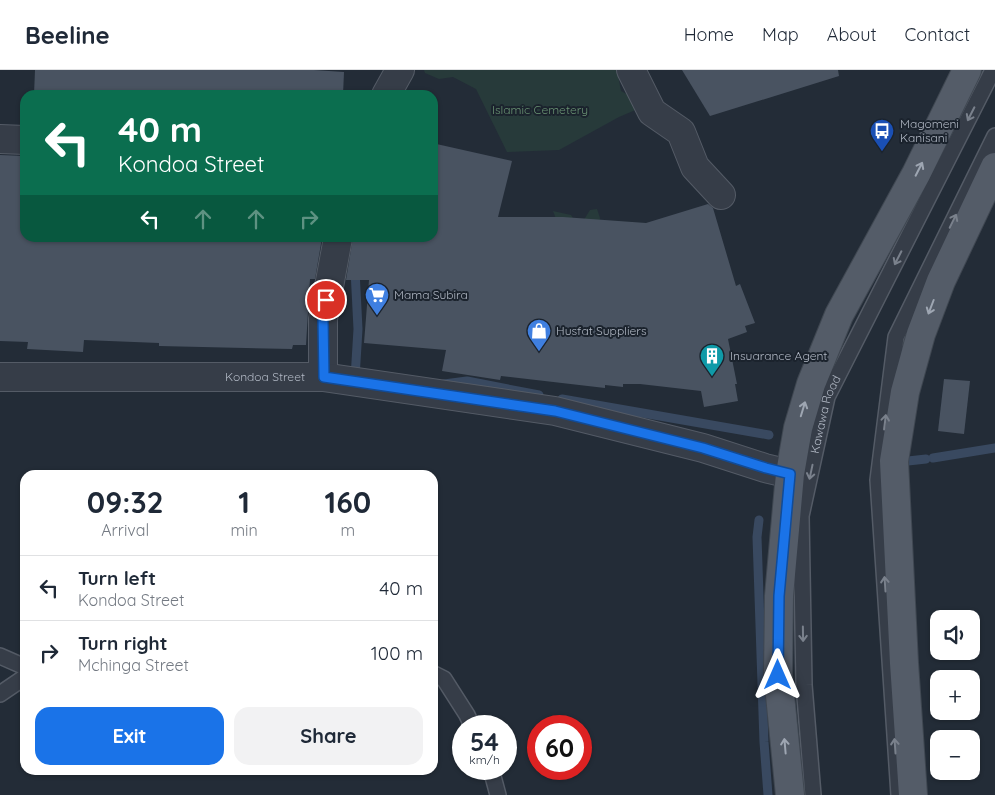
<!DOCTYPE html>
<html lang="en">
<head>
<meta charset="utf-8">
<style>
  :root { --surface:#fff; --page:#f2f2f3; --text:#1f2937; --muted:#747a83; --line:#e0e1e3; --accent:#1a73e8 }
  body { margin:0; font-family:Quicksand,sans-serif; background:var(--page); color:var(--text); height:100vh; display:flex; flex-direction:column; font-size:19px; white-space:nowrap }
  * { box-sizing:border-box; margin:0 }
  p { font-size:16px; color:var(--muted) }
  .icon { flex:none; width:28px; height:28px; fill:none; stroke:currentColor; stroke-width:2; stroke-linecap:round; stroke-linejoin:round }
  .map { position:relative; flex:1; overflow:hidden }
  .side { position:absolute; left:20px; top:400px; width:418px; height:305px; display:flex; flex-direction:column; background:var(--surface); border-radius:15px; box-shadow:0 1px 4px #0004 }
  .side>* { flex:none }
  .guide { position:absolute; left:20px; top:20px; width:418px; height:152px; border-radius:15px; box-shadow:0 1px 4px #0004; background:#0b6e4f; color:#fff; overflow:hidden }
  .tools { position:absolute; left:930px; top:540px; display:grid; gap:10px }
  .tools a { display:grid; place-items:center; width:50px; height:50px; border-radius:10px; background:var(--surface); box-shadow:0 1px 4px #0004; font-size:25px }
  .speed { position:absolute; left:452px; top:645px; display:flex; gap:10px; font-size:25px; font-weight:700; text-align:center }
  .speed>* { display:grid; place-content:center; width:65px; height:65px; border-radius:50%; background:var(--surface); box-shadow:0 1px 4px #0004; line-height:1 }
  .speed small { font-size:12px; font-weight:400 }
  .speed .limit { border:8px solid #d22; background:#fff; color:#111 }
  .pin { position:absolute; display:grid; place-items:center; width:42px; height:42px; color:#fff; margin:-21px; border:2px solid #fff; border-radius:50%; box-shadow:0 1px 5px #0007 }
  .me { position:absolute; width:55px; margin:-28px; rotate:0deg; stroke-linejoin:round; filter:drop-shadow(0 0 4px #0008) }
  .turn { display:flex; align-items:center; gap:18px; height:105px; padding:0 15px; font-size:22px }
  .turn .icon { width:65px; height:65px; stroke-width:2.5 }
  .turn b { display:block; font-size:35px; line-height:42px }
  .lanes { display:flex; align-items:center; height:48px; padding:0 15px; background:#0003; justify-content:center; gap:25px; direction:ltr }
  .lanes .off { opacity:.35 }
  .eta { display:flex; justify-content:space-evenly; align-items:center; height:85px; text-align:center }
  .eta b { font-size:30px; font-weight:700; line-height:35px }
  .button { display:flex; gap:10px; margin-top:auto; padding:10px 15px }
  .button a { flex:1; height:58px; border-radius:15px; background:var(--accent); color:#fff; font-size:20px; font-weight:700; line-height:58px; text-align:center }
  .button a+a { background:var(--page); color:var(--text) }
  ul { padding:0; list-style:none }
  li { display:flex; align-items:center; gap:15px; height:65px; padding:0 15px; border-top:1px solid var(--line) }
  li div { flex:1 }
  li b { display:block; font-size:19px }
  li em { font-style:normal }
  header { display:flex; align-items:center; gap:30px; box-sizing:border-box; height:70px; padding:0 25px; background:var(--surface); border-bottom:1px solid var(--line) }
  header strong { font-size:24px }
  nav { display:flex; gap:28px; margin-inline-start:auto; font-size:18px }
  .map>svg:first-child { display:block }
  .green { fill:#273a3a }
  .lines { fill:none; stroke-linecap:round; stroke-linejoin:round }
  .stream { stroke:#394960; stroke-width:9 }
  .building { fill:#495361 }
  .service-casing { stroke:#545b66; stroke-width:18 }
  .minor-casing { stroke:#545b66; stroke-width:30 }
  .tertiary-casing { stroke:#545b66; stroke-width:30 }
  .primary-casing { stroke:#3f4751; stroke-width:30 }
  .service { stroke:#363d48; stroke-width:15 }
  .minor { stroke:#363d48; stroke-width:28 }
  .tertiary { stroke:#363d48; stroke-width:28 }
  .primary { stroke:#545c68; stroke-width:28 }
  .oneway { stroke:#7a818c }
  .oneway2 { stroke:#9ea6b2 }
  .route-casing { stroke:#114b97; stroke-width:12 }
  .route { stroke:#1a73e8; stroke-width:9 }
  .labels { text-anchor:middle; stroke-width:4; stroke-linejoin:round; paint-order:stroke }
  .park-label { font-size:12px; fill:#6a9373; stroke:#1b232d }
  .poi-label { font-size:12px; fill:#b1b8c4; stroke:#1b232d; text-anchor:start }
  .street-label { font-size:12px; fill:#b1b8c4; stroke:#1b232d }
</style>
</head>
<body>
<header>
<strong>Beeline</strong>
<nav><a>Home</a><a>Map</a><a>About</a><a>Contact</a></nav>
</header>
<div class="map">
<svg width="995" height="725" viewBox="0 0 995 725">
  <rect width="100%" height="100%" fill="#232c37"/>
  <g class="green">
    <polygon points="424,0 617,0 621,21 636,29 640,38 619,47 559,80 507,82 476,19 453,7 439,9 425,3"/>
    <polygon points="597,139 600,148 599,162 560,159 553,141 571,145 577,154 582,153 590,140"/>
  </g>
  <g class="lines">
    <g class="stream">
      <polyline points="355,308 358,259 355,200"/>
      <polyline points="444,314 467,311 539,325"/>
      <polyline points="562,329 769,365"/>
      <polyline points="933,388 995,378"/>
      <polyline points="908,391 926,389"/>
      <polyline points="759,450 757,467 764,672 768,725"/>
    </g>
  </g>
  <g class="building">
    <polygon points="35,0 314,0 344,2 343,25 34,25"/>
    <polygon points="682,0 838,0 839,6 710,46"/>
    <polygon points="432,73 512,91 498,147 563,147 646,153 708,134 713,138 736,216 740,214 755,253 745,256 747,262 728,269 737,314 735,314 738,331 704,337 701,321 640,314 623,314 623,317 605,315 605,318 501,306 500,310 442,301 446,280 364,273 369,210 346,210 353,168 432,168"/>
    <polygon points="0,85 25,86 25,168 322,168 315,209 310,209 306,275 293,275 292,279 159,276 159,273 84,270 83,282 27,279 28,272 0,271"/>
    <polygon points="944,309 970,311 964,364 938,361"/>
  </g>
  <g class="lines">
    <defs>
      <g id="service">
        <polyline points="0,586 25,597"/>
        <polyline points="432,603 444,609 467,645 472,656"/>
        <polyline points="0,624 25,607"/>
        <polyline points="491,699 498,725"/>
        <path id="s1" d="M 813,725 L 804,615 L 801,446 L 827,327 L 993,0"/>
        <polyline points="899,725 878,410 896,267 995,66"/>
      </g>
      <g id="minor">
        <polyline points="631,0 652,42 681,62 695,97 721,125"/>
        <polyline points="386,25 400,0"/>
        <polyline points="0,69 25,70"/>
        <polyline points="323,307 323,249 338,168"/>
      </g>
      <g id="tertiary">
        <path id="s2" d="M 0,307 L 323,307 L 555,341 L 703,378 L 765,398 L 790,404"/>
      </g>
      <g id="primary">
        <polyline points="790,725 778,605 779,526 790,404 798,358 811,314 839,245 916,104 967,0"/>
        <polyline points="913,725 904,593 894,391 905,322 921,264 941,211 995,97"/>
      </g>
    </defs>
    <use href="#service" class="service-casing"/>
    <use href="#minor" class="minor-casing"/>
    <use href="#tertiary" class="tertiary-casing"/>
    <use href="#primary" class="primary-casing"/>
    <use href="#service" class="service"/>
    <use href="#minor" class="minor"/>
    <use href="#tertiary" class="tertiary"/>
    <use href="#primary" class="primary"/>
  </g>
  <defs><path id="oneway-shaft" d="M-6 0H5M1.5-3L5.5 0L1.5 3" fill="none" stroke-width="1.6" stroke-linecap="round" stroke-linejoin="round" transform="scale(1.25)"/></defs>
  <g class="oneway">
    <use href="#oneway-shaft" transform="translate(971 44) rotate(117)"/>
    <use href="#oneway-shaft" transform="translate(953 151) rotate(-64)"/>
    <use href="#oneway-shaft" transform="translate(898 188) rotate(117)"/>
    <use href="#oneway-shaft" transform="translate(885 352) rotate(-83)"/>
    <use href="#oneway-shaft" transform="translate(811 402) rotate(102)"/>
    <use href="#oneway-shaft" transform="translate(885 514) rotate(-94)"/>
    <use href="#oneway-shaft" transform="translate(803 564) rotate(89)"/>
    <use href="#oneway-shaft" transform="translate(895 676) rotate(-94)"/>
  </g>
  <g class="oneway2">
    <use href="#oneway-shaft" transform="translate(919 99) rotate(-63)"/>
    <use href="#oneway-shaft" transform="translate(931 237) rotate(111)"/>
    <use href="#oneway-shaft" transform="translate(803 339) rotate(-73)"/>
    <use href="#oneway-shaft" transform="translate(785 676) rotate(-95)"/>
  </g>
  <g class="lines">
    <defs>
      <polyline id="route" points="326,230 323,249 324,307 555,341 703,378 766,398 790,404 779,526 778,605"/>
    </defs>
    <use href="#route" class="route-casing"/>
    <use href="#route" class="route"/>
  </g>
  <defs>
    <symbol id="bus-pin" viewBox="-11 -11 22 30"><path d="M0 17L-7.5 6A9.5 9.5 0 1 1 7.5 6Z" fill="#1a4fb4" stroke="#1b232d"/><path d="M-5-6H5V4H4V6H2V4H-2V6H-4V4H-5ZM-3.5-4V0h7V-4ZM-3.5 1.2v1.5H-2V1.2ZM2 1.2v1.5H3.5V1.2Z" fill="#fff"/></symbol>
    <symbol id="supermarket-pin" viewBox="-11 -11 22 30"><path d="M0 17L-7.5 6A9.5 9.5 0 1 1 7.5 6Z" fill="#3f7fe0" stroke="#1b232d"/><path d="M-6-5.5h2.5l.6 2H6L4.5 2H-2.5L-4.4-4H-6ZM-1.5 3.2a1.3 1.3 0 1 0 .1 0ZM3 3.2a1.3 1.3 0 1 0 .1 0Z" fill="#fff"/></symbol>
    <symbol id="shop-pin" viewBox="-11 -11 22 30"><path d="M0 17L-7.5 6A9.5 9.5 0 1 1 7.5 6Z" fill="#3f7fe0" stroke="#1b232d"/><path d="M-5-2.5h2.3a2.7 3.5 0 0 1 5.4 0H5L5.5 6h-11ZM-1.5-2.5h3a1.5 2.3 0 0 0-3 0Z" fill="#fff"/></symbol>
    <symbol id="building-pin" viewBox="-11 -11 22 30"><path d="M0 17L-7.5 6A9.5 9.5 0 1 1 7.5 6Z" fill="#0f9aa8" stroke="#1b232d"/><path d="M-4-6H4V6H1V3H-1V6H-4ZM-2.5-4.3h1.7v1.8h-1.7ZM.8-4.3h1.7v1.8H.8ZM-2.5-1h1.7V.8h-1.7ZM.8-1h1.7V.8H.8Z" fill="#fff"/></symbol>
  </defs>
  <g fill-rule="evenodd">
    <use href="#bus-pin" x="868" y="47" width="28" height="38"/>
    <use href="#supermarket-pin" x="363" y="211" width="28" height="38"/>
    <use href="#shop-pin" x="525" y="247" width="28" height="38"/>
    <use href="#building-pin" x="698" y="272" width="28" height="38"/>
  </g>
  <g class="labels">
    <g class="park-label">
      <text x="540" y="44">Islamic Cemetery</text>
    </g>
    <g class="poi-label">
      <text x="900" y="58">Magomeni<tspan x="900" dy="14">Kanisani</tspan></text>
      <text x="394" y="229">Mama Subira</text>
      <text x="556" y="265">Husfat Suppliers</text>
      <text x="730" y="290">Insuarance Agent</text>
    </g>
    <g class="street-label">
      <text dy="4" stroke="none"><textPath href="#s2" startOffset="265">Kondoa Street</textPath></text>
      <text dy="4" stroke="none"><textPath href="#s1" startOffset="384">Kawawa Road</textPath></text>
    </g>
  </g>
</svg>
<div class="tools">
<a><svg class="icon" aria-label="sound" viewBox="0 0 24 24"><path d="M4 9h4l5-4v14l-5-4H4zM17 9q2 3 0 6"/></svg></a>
<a>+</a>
<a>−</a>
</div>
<div class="speed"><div>54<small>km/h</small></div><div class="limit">60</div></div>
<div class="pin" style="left:326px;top:230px;background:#d93025"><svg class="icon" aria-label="arrive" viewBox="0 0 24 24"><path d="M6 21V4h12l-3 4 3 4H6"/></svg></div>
<svg class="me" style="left:778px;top:605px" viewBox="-20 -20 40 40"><path d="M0-17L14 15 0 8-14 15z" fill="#1a73e8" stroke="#fff" stroke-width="4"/></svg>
<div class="guide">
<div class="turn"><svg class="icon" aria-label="left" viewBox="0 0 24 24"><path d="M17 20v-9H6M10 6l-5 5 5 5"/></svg><div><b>40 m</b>Kondoa Street</div></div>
<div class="lanes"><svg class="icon" aria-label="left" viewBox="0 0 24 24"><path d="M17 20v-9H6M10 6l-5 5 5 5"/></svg><svg class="icon off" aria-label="ahead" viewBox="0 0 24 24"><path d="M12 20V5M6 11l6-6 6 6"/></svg><svg class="icon off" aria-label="ahead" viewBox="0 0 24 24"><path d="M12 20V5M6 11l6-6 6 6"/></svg><svg class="icon off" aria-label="right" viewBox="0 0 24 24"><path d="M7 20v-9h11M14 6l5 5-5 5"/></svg></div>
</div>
<section class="side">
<div class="eta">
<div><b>09:32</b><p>Arrival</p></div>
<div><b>1</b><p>min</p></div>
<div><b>160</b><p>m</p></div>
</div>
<ul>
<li><svg class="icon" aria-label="left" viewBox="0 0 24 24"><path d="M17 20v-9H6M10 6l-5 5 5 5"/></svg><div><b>Turn left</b><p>Kondoa Street</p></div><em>40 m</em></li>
<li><svg class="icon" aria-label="right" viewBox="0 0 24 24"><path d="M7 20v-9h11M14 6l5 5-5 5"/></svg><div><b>Turn right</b><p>Mchinga Street</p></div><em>100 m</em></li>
</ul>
<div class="button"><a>Exit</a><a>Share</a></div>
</section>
</div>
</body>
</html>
